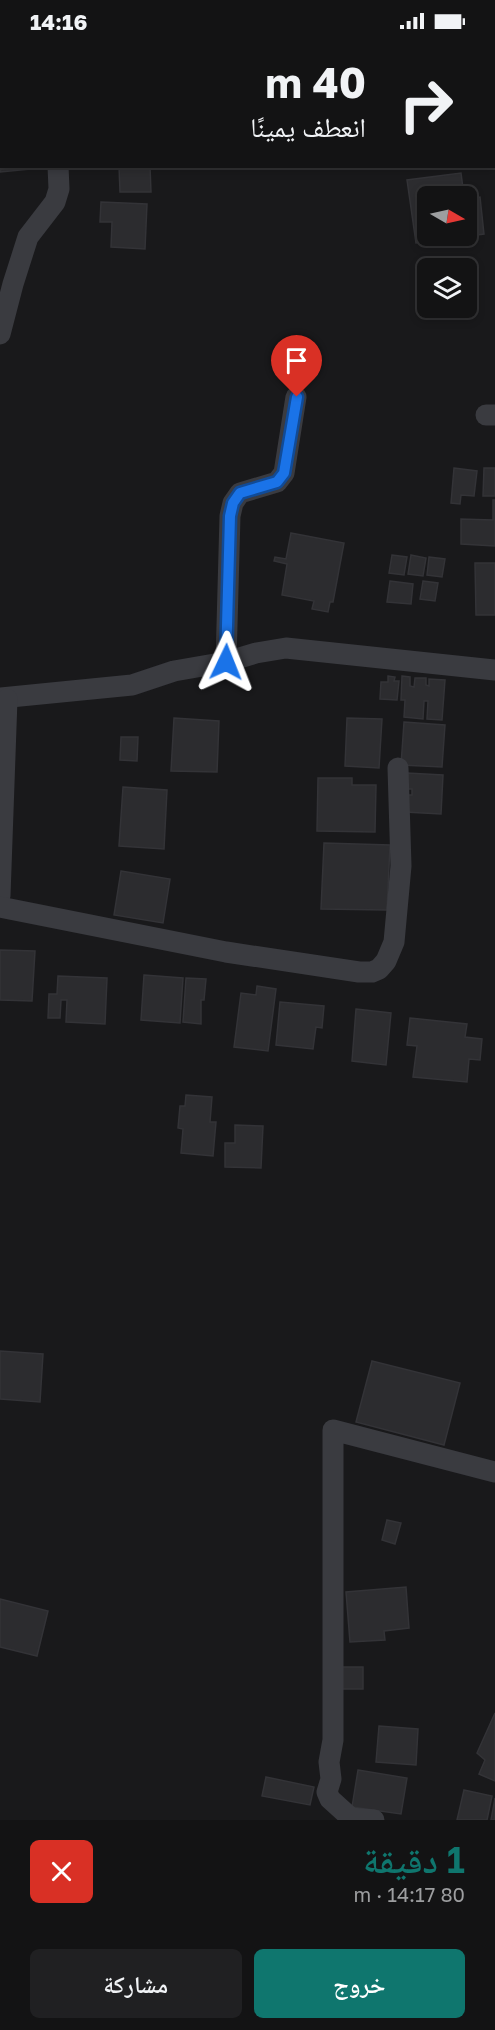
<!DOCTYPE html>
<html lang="ar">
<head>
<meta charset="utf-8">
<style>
  :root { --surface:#131314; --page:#202022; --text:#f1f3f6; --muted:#9d9ea0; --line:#323234; --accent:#0f766e }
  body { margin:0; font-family:"Golos Text","Noto Naskh Arabic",sans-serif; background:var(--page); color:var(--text); direction:rtl; height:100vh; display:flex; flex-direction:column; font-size:22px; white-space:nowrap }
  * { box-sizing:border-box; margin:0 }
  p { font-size:20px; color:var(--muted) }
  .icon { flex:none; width:33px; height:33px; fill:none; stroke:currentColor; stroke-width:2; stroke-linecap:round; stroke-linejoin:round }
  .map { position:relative; height:1778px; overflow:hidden; direction:ltr }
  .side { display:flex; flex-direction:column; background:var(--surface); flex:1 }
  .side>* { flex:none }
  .top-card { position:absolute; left:0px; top:0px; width:495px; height:126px; box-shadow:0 3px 9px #0003,0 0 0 2px var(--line); direction:rtl; background:#131314; color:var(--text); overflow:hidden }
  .needle { width:39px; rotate:99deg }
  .controls { position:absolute; left:417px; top:144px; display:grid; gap:12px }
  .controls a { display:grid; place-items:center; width:60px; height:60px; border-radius:9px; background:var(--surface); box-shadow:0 3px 9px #0003,0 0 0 2px var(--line); font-size:30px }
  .pin { position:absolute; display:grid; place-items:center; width:51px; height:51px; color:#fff; margin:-62px -26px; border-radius:50% 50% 50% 0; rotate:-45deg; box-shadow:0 0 6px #0007 }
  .pin .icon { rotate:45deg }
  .me { position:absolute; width:66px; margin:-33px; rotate:2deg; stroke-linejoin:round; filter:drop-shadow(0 0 4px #0008) }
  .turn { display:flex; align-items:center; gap:21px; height:126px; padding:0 30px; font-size:27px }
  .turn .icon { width:78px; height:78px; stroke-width:2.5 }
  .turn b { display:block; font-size:42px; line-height:51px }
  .round { display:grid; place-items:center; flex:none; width:63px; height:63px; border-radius:9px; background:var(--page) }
  .overview { display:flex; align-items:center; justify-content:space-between; height:102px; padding:0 30px }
  h1 { font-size:36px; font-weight:600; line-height:45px; color:var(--accent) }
  .action { display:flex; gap:12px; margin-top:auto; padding:12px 30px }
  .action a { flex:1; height:69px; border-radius:9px; background:var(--accent); color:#fff; font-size:24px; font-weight:600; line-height:69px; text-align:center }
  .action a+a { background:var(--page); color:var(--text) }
  .status { display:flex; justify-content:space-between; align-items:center; height:42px; padding:0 30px; background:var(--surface); direction:ltr }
  .status svg { height:16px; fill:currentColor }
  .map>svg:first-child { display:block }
  .building { fill:#2c2c2f; stroke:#333337; stroke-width:1.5 }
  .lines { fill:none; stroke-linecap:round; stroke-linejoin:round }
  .street { stroke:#3a3b40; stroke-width:21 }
  .route-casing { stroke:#114b97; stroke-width:15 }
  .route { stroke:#1a73e8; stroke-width:10 }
</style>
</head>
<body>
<div class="status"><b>14:16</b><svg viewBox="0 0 49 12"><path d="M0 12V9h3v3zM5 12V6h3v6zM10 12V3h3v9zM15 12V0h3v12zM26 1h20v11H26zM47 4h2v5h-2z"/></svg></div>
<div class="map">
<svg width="495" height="1778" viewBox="0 0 495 1778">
  <rect width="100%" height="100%" fill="#19191b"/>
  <g class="building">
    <rect x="87" y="0" width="68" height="2"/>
    <polygon points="0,61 2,61 2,124 30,124 30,127 0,130"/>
    <polygon points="119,124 150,124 151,150 120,150"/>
    <polygon points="461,131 464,154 428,154 428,194 466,194 466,157 480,155 484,192 416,201 407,138"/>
    <polygon points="101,160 147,162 145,207 111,205 112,180 100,180"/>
    <polygon points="454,426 477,429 474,454 461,453 460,462 451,461"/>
    <polygon points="484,426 495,426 495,454 483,454"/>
    <polygon points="493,458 495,458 495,504 461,502 461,477 493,478"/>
    <polygon points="291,491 344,501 333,560 330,560 328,570 312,567 314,559 282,553 287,522 274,519 275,515 286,517"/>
    <polygon points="392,513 407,515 404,533 389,531"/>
    <polygon points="411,513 426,516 423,534 408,532"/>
    <polygon points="429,515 445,517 442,535 427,533"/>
    <polygon points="475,521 495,521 495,573 476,573"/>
    <polygon points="390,539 413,542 411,562 387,560"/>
    <polygon points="423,539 438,541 435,559 420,557"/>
    <polygon points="388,634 395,635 394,639 399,639 397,658 380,657 381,640 388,640"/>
    <polygon points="402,634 410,635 410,644 414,645 415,636 426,636 426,643 429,644 429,637 445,638 442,678 427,677 428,659 424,659 423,677 404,675 405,658 401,658"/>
    <polygon points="174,676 219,679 217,730 171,729"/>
    <polygon points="347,676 382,677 379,726 345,724"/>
    <polygon points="404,680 445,683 442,725 401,723"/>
    <polygon points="121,695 138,695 137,719 120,718"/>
    <polygon points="407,731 443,733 441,772 405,770 406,753 412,753 412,747 407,747"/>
    <polygon points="318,736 352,736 352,743 376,743 375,790 317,789"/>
    <polygon points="123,745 167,748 164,807 119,804"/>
    <polygon points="324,801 390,803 387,868 321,867"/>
    <polygon points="121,829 170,837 163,881 114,873"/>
    <polygon points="0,908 35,909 32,959 0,958"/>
    <polygon points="144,933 183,936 180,981 141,978"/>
    <polygon points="58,934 107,936 105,982 66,980 67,958 61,958 60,976 48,976 49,952 57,952"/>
    <polygon points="186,936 206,937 204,958 201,958 201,982 183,980"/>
    <polygon points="257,944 276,947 268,1009 234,1005 241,951 256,953"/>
    <polygon points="280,960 324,964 322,986 316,985 313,1007 276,1003"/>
    <polygon points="356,967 391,971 386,1023 352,1019"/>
    <polygon points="410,976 467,982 465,995 482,997 480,1018 469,1017 467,1040 413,1035 417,1004 407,1003"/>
    <polygon points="186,1053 212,1055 210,1080 216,1080 213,1114 181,1111 183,1087 178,1086 180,1064 185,1064"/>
    <polygon points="235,1083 263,1084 261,1126 225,1125 225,1101 235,1101"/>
    <polygon points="0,1309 43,1312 40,1360 0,1357"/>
    <polygon points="372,1319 460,1341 444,1403 356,1380"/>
    <polygon points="387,1478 401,1481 395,1502 382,1498"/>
    <polygon points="406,1545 409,1586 384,1589 385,1598 350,1600 346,1550"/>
    <polygon points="0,1557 48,1569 37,1614 0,1605"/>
    <polygon points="341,1625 363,1625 363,1647 342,1647"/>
    <polygon points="495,1671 495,1739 479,1732 485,1718 477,1711"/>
    <polygon points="379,1684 418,1687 416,1723 376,1720"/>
    <polygon points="358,1728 407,1736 401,1772 352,1765"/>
    <polygon points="266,1735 314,1745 310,1763 262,1754"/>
    <polygon points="464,1748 492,1754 487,1778 457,1778"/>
    <polygon points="495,1756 495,1778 491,1778"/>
  </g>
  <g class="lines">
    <g class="street">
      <polyline points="48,0 49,2"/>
      <polyline points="192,0 192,2"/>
      <polyline points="494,29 495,29"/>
      <polyline points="0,292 13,242 28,195 55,160 59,147 58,124"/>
      <polyline points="486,373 495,373"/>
      <polyline points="226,620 230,474 233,461 240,451 277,440 284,431 296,355"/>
      <polyline points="0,656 132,643 174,629 226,620 256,611 286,606 495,628"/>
      <polyline points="0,854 7,657"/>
      <polyline points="0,865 226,910 359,930 372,930 379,927 386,919 394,900 401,824 398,726"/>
      <polyline points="374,1778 351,1776 330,1757 327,1750 331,1737 329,1720 333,1698 333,1388 495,1430"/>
    </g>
  </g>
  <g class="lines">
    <defs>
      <polyline id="route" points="226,620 230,474 233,461 240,451 277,440 284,431 297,355"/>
    </defs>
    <use href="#route" class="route-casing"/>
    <use href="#route" class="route"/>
  </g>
</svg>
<div class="controls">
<a><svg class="needle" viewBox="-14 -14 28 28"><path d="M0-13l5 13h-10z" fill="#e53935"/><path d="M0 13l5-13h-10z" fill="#9d9ea0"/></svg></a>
<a><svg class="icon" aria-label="layers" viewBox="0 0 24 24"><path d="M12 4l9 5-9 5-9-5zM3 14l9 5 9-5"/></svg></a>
</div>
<div class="pin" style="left:297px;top:355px;background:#d93025"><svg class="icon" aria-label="arrive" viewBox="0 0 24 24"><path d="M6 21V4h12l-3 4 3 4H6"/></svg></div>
<svg class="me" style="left:226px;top:620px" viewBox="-20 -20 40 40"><path d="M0-17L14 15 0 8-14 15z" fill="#1a73e8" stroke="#fff" stroke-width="4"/></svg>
<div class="top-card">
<div class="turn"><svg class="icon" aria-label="right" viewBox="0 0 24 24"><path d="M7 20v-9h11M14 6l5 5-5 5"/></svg><div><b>40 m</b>انعطف يمينًا</div></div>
</div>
</div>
<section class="side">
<div class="overview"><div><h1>1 دقيقة</h1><p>80 m · 14:17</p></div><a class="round" style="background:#d93025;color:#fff"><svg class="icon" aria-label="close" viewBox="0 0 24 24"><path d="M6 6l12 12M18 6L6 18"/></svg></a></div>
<div class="action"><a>خروج</a><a>مشاركة</a></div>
</section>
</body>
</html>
